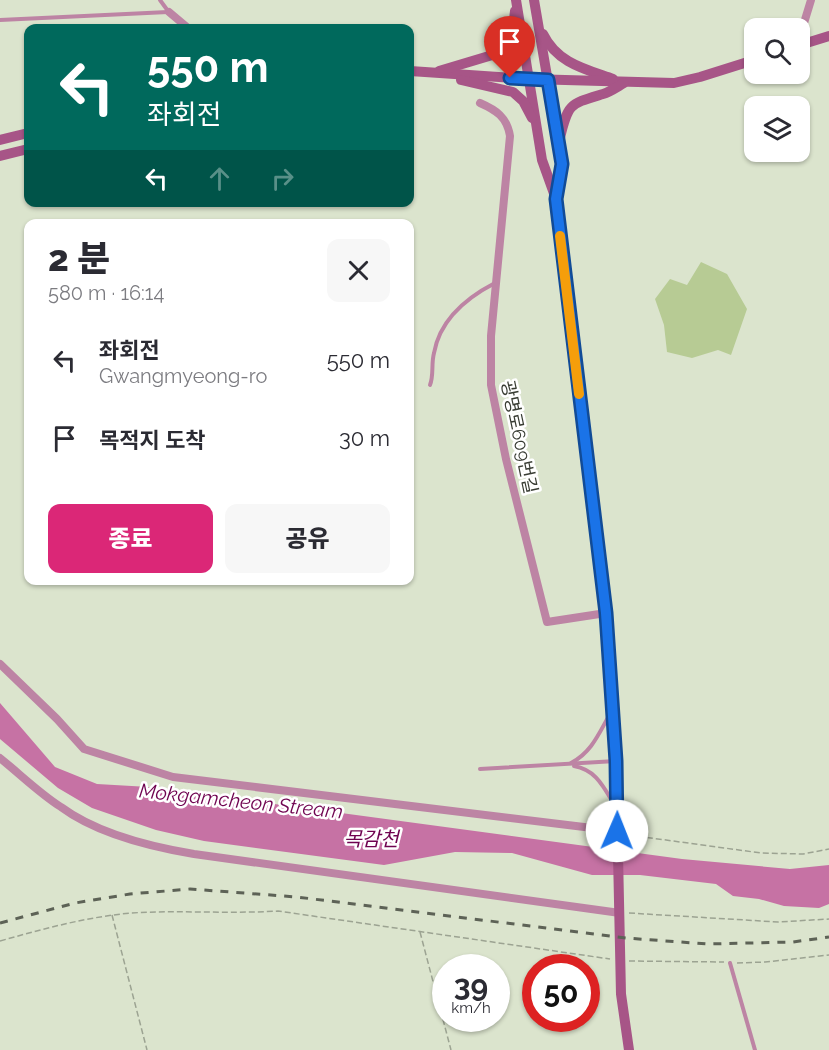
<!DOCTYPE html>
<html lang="ko">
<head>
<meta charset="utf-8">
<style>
  :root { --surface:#fff; --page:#f7f7f7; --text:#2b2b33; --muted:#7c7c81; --accent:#db2777 }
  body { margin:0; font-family:Raleway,"Noto Sans KR",sans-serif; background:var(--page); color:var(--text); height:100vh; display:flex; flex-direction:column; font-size:22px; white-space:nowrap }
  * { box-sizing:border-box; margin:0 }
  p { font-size:20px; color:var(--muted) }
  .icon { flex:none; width:33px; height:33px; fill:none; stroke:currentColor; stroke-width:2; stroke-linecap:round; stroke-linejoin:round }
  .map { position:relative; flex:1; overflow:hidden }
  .details { position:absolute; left:24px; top:219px; width:390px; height:366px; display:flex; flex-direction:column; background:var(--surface); border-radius:12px; box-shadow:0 2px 4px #0004 }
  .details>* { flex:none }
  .hud { position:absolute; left:24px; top:24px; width:390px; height:183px; border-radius:12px; box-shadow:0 2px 4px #0004; background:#00695c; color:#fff; overflow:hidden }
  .buttons { position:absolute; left:744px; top:18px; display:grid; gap:12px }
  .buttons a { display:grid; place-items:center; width:66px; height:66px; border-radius:12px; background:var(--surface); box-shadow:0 2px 4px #0004; font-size:30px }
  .speed { position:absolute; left:432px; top:954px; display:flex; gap:12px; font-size:30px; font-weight:700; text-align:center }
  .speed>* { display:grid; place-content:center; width:78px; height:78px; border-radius:50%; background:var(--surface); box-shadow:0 2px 4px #0004; line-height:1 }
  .speed small { font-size:15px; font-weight:400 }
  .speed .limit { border:9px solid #d22; background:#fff; color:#111 }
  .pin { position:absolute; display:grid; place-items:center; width:51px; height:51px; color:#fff; margin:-62px -26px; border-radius:50% 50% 50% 0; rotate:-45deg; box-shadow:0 0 6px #0007 }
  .pin .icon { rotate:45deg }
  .me { position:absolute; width:66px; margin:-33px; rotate:1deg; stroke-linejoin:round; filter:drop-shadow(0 0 4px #0008) }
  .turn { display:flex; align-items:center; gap:21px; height:126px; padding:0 24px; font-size:27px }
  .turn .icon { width:78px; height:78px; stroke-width:2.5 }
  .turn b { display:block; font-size:42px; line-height:51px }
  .lanes { display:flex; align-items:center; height:57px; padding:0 24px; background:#0003; justify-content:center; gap:30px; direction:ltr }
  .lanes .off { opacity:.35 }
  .round { display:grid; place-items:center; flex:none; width:63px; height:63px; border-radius:12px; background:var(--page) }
  .overview { display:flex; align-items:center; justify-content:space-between; height:102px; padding:0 24px }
  h1 { font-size:36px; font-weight:800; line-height:45px }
  .action { display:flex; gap:12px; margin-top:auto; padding:12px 24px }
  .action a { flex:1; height:69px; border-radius:12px; background:var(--accent); color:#fff; font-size:24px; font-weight:800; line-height:69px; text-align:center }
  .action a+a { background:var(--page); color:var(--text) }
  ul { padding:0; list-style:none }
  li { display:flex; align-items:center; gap:18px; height:78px; padding:0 24px }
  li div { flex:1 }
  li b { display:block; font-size:22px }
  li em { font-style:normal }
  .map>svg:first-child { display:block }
  .green { fill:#b7cb94 }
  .water { fill:#c672a4 }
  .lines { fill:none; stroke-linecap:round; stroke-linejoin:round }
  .path { stroke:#9ca392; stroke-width:1.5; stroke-dasharray:6 3; stroke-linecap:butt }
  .lane { stroke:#bd84a4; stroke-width:4 }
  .street { stroke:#bd84a4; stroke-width:8 }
  .secondary { stroke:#a75587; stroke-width:10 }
  .rail { stroke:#5d6256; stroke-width:3; stroke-dasharray:8 8; stroke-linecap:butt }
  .route-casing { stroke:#114b97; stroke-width:15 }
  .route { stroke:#1a73e8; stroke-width:10 }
  .slow { stroke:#f59e0b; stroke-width:10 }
  .labels { text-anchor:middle; stroke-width:5; stroke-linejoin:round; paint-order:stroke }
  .street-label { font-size:18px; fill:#383c33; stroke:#fff }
  .water-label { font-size:20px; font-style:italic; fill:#6f0350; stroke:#fff }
</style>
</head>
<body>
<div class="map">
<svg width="829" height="1050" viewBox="0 0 829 1050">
  <rect width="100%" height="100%" fill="#dbe4cd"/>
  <polygon class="green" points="701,262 727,274 747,309 731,355 718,350 692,358 667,352 664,325 655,299 670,279 687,285"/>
  <polygon class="water" points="0,703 55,767 97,784 149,787 682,859 790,869 829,865 829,904 819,908 784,906 759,899 733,896 716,884 640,875 592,875 512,853 455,852 384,865 204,841 156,830 92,808 58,788 0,739"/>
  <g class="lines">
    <g class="path">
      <polyline points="629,835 761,853 803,854 829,849"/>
      <polyline points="629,913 778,922 829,919"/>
      <polyline points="112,915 147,1050"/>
      <polyline points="420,932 451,1050"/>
      <path d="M 0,941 C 43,929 86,917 131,913 C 180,910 229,914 278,911 L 610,959"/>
      <polyline points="629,961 724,962"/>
      <polyline points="737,963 765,962 829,955"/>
    </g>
    <g class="lane">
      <polyline points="160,0 168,11"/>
      <polyline points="0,20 168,12"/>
      <path d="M 430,385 C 434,375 431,364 434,353 C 440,319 466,298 495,283"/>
      <path d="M 571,763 C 592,752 599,733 610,714"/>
      <path d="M 574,766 C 596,770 603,786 614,804"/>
      <polyline points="480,769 616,761"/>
      <polyline points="730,963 755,1050"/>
    </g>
    <g class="street">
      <polyline points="169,12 188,28"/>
      <polyline points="805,44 804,23 811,0"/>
      <path d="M 480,103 C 496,110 507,117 510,136 L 491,336 L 491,385 L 506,459 L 547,622 L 606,613"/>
      <polyline points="0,664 57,719 84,749 173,777 617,831"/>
      <path d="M 0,758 C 20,774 39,793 61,807 C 96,833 152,847 194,854 L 620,913"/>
    </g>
    <g class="secondary">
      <polyline points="516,0 542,160 556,199 606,613 616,761 621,994 629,1050"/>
      <polyline points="534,0 562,164 556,196"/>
      <path d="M 543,34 C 557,63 585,69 613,79"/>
      <polyline points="800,45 829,36"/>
      <polyline points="410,71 529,79 674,83 700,77 754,60"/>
      <path d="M 439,71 L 499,53 C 514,45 513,26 515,11"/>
      <polyline points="461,80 513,92 523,101 532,118"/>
      <path d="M 560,138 C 568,103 570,104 603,94 C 610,92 617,87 624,83"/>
      <polyline points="0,140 28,133"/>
      <polyline points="0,156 28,149"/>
    </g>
    <polyline class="rail" points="0,923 75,903 130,894 190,889 297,897 626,938 708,944 793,942 829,937"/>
  </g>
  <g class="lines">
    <defs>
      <polyline id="route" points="510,78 548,80 562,164 556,199 606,613 616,761 617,831"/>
    </defs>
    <use href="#route" class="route-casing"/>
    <use href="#route" class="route"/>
    <polyline class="slow" points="560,236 579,394"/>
  </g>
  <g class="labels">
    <g class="street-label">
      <text transform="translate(519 437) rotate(78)" y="6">광명로609번길</text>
    </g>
    <g class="water-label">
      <text transform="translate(241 801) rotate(6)" y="7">Mokgamcheon Stream</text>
      <text x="371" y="846">목감천</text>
    </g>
  </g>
</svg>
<div class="buttons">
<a><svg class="icon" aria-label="search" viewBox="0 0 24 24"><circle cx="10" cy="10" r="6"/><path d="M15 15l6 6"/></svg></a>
<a><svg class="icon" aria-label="layers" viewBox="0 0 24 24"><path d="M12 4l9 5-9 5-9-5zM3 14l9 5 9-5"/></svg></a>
</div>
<div class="speed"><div>39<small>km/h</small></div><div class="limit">50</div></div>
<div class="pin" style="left:510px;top:78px;background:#d93025"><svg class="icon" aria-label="arrive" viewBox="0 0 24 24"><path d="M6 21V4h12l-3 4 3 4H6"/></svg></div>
<svg class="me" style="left:617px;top:831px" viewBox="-20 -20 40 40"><circle r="19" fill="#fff"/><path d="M0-13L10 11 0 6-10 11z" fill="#1a73e8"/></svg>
<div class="hud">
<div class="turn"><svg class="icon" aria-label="left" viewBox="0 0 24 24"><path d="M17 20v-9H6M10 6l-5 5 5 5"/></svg><div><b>550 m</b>좌회전</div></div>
<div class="lanes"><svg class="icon" aria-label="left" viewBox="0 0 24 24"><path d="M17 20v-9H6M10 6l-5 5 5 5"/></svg><svg class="icon off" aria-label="ahead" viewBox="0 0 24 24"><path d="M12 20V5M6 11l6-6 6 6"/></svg><svg class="icon off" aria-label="right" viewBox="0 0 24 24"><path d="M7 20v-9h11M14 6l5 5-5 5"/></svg></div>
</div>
<section class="details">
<div class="overview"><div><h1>2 분</h1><p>580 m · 16:14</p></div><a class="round"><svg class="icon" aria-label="close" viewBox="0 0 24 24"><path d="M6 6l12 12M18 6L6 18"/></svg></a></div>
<ul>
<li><svg class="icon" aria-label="left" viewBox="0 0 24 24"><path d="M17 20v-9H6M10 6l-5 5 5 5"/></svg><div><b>좌회전</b><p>Gwangmyeong-ro</p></div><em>550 m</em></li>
<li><svg class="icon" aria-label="arrive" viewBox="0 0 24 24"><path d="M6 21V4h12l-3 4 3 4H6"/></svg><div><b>목적지 도착</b></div><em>30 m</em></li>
</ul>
<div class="action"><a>종료</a><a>공유</a></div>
</section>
</div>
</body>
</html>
